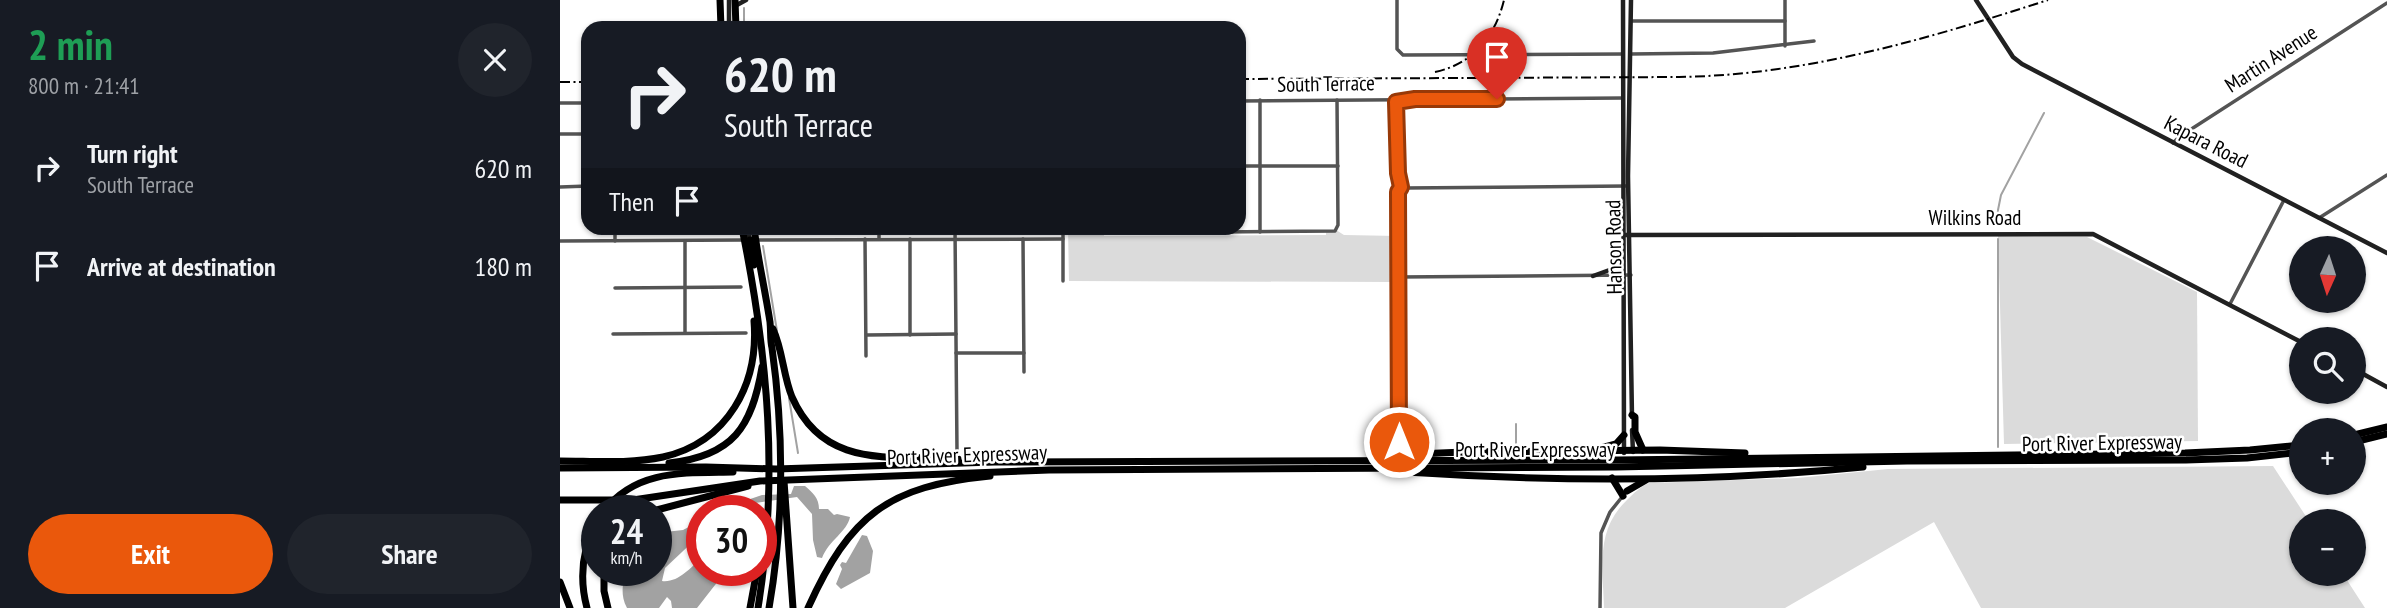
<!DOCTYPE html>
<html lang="en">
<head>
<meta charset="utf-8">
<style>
  :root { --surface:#171b24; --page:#20242c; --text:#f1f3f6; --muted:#9ea1a6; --accent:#ea580c }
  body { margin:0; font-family:"PT Sans Narrow",sans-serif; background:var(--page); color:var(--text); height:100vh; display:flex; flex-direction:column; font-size:26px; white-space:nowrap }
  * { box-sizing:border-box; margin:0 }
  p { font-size:23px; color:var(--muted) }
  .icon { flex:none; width:38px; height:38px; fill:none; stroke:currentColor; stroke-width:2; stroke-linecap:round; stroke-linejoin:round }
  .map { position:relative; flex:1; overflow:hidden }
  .side { display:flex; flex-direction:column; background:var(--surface); width:560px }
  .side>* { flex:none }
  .top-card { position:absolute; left:21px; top:21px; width:665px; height:214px; border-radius:21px; box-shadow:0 2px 5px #0004; background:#171b24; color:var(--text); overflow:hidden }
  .needle { width:46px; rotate:183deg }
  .fabs { position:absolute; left:1729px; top:236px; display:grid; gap:14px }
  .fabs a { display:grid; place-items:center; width:77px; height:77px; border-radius:50%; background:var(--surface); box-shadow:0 2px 5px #0004; font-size:35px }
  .speed { position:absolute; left:21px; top:495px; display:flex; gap:14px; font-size:35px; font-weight:700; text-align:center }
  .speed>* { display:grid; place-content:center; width:91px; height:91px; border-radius:50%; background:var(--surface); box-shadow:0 2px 5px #0004; line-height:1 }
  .speed small { font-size:18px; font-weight:400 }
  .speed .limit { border:10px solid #d22; background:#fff; color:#111 }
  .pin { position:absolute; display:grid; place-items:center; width:60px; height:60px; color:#fff; margin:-72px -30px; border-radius:50% 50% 50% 0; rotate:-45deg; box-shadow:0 0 7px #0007 }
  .pin .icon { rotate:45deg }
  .me { position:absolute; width:77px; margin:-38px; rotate:0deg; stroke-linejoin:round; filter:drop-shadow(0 0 5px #0008) }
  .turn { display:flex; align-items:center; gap:24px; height:147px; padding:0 28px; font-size:32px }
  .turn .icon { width:91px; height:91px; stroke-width:2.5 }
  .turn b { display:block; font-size:49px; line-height:60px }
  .then { display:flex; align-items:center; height:66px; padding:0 28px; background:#0003; gap:14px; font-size:26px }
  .round { display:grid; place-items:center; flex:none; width:74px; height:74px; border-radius:37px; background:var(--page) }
  .headline { display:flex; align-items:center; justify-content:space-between; height:119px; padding:0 28px }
  h1 { font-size:42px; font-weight:600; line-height:52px; color:#1e9e55 }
  .button { display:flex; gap:14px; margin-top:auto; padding:14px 28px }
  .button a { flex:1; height:80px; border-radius:42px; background:var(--accent); color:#fff; font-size:28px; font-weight:600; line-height:80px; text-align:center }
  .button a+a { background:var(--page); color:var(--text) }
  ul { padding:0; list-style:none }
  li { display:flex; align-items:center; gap:21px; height:98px; padding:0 28px }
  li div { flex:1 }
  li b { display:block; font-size:26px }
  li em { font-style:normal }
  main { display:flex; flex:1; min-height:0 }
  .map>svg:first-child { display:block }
  .green { fill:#dbdbdb }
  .water { fill:#a2a2a2 }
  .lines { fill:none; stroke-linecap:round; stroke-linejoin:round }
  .stream { stroke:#a2a2a2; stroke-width:2 }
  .street { stroke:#545454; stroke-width:3.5 }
  .secondary { stroke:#212121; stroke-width:4.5 }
  .highway { stroke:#000; stroke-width:7 }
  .rail { stroke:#000; stroke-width:2; stroke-dasharray:10 3.5 2 3.5; stroke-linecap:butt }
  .route-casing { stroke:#983908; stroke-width:18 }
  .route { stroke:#ea580c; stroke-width:12 }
  .labels { text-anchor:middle; stroke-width:5; stroke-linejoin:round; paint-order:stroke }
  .street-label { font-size:21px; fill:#000; stroke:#fff }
</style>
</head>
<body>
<main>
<section class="side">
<div class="headline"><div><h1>2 min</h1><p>800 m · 21:41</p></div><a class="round"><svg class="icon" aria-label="close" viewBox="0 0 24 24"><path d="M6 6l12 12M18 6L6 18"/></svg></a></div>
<ul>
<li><svg class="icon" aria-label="right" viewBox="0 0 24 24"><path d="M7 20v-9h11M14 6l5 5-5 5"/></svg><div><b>Turn right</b><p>South Terrace</p></div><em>620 m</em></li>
<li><svg class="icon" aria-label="arrive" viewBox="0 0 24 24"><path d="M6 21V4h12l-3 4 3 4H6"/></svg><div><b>Arrive at destination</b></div><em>180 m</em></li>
</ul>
<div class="button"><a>Exit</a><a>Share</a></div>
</section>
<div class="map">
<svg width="1827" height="608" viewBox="0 0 1827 608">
  <rect width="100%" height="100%" fill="#fff"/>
  <g class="green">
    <polygon points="508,228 543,228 544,236 766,235 766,232 776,230 784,235 838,236 838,277 833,282 509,281"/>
    <polygon points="1438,236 1527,237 1637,292 1638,441 1444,444"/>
    <path d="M 1713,466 L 1749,521 L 1741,522 L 1741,574 L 1783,574 L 1805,608 L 1421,608 L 1374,522 L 1225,608 L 1044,608 C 1043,568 1035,530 1067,500 C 1074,493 1080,487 1089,483 L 1237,478 L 1328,469 Z"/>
  </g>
  <g class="water">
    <path d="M 234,486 L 245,486 C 253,493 259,498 259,509 L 268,509 L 274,515 L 277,514 L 290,517 C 287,532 269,540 262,558 L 257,557 L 253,540 L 252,514 L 237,497 L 195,503 L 184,511 L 155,511 L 202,495 L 231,494 Z"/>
    <path d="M 142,520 L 142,537 L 139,536 L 105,568 L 102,581 C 118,583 130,568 142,558 L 142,570 L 166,571 L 137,608 L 112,608 L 111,601 L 107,597 L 99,608 L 67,608 C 60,595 63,584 65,571 L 96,570 L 96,537 L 105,549 L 108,548 L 104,536 L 105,532 L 123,530 Z"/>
    <polygon points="302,535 307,536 313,551 310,573 281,589 276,584 282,569 280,565 282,562 286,563"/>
  </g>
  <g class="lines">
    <g class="stream">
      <polyline points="184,8 184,28"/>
      <polyline points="1437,225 1438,210 1441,195 1484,113"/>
      <polyline points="201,228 201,231"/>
      <polyline points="1438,239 1438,447"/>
      <polyline points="203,246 217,331"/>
      <polyline points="229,398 238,453"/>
      <polyline points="956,443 956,424"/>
    </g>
    <g class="street">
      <polyline points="837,0 837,49 843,55 1063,54"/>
      <polyline points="1225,0 1225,46"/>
      <polyline points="1071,21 1225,21"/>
      <polyline points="1071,54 1153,53 1254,41"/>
      <polyline points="700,100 700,232"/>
      <polyline points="679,101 1063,98"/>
      <polyline points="837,101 838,172 841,187 838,192 839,442"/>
      <polyline points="0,103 28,103"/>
      <polyline points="0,134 28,134"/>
      <polyline points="1613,143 1619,137 1827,3"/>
      <polyline points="679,166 778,166"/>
      <polyline points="0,187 28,186"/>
      <polyline points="841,187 845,188 1066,186"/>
      <polyline points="1759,218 1827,175"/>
      <polyline points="55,228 55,241"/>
      <polyline points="319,228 319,239"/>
      <polyline points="395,228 397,451"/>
      <polyline points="503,228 503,281"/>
      <polyline points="545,228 547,232 552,233 775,231 778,225 777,100"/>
      <polyline points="305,239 306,356"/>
      <polyline points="350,239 350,335"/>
      <polyline points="463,239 464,372"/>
      <polyline points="195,240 503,239"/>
      <polyline points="0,241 183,240"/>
      <polyline points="839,277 1071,275"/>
      <polyline points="55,288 181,287"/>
      <polyline points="1670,304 1724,200"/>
      <polyline points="125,333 125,241"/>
      <polyline points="53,334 186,333"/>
      <polyline points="307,335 396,334"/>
      <polyline points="396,353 464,353"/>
      <polyline points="1040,608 1041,533 1050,512 1062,497"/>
    </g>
    <g class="secondary">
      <polyline points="169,0 169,28"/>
      <polyline points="1063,0 1064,453"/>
      <polyline points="1071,0 1068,176 1072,417"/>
      <polyline points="1416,0 1453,57 1462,64 1827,253"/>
      <polyline points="175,6 186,0"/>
      <polyline points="187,228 190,240"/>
      <polyline points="1063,235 1533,234 1741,342"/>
      <polyline points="1033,276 1055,268 1063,261"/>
      <polyline points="1794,369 1827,387"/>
      <polyline points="1072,430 1073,452"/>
    </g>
    <g class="highway">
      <polyline points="160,0 161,28"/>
      <polyline points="175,0 176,28"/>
      <path d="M 182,228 C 208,356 219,478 198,608"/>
      <path d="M 194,228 C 198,259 205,290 210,322 C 211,331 210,340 212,348 C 224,434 224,522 209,608"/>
      <polyline points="190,240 194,265"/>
      <path d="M 213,329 C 223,351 223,375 232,397 C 265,472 335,454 398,459"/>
      <polyline points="1072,415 1075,417 1075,432 1083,450"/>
      <polyline points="1794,435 1827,427"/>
      <polyline points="1794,442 1827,434"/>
      <polyline points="1041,448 1056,444 1064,435"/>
      <polyline points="833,455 904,452 1100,450 1185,453"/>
      <path d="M 0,461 C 33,461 70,464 103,457 C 168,442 199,384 194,321"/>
      <path d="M 109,463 C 173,456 192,427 202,367"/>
      <polyline points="0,468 146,467 216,469 434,462 1058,460 1625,453 1690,450 1741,445"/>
      <path d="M 846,472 C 998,482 1152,482 1303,467"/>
      <polyline points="1052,478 1063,496"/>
      <polyline points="224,481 233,608"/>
      <polyline points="1067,491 1086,480"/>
      <polyline points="0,500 73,500 200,481 489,470 1056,467 1347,461 1626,460 1687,458 1741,452"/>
      <path d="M 44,511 C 76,469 125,473 173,472"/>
      <polyline points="93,511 188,486"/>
      <polyline points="44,570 44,591 48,608"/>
      <polyline points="0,582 10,608"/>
      <path d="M 27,608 C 19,578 22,549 37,521"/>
      <polyline points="190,608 197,570"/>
      <path d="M 248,608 C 290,515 328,486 430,476"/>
    </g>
    <g class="rail">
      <path d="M 875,72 C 913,64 935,37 944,0"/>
      <path d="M 679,79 L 1119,77 C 1247,75 1367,39 1488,0"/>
      <polyline points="0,82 28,82"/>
    </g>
  </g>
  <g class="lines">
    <defs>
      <polyline id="route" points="839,442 838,192 841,187 838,173 836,102 855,99 937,99"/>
    </defs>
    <use href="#route" class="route-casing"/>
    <use href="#route" class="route"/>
  </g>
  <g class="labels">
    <g class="street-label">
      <text transform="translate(1711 59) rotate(-33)" y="7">Martin Avenue</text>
      <text transform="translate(766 84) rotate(-1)" y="7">South Terrace</text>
      <text transform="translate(1646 142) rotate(27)" y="7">Kapara Road</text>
      <text x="1415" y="225">Wilkins Road</text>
      <text transform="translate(1054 247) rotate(-91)" y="7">Hanson Road</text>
      <text transform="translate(1542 443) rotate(-1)" y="7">Port River Expressway</text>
      <text x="975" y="457">Port River Expressway</text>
      <text transform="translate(407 455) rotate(-2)" y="7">Port River Expressway</text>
    </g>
  </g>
</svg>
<div class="fabs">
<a><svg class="needle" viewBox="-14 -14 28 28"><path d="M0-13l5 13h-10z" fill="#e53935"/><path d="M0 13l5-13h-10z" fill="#9ea1a6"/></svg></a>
<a><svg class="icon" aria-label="search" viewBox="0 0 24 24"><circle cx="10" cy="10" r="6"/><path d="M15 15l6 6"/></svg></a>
<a>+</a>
<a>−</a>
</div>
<div class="speed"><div>24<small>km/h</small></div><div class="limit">30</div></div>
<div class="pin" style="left:937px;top:99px;background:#d93025"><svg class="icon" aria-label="arrive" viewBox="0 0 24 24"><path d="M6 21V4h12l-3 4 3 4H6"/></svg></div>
<svg class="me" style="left:839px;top:442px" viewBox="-20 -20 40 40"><circle r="17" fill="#ea580c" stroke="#fff" stroke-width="3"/><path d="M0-11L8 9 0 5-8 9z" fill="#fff"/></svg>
<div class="top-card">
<div class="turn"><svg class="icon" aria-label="right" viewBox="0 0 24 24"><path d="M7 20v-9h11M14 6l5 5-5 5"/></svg><div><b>620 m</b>South Terrace</div></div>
<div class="then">Then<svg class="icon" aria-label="arrive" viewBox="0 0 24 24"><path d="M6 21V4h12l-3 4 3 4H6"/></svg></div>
</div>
</div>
</main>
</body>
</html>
